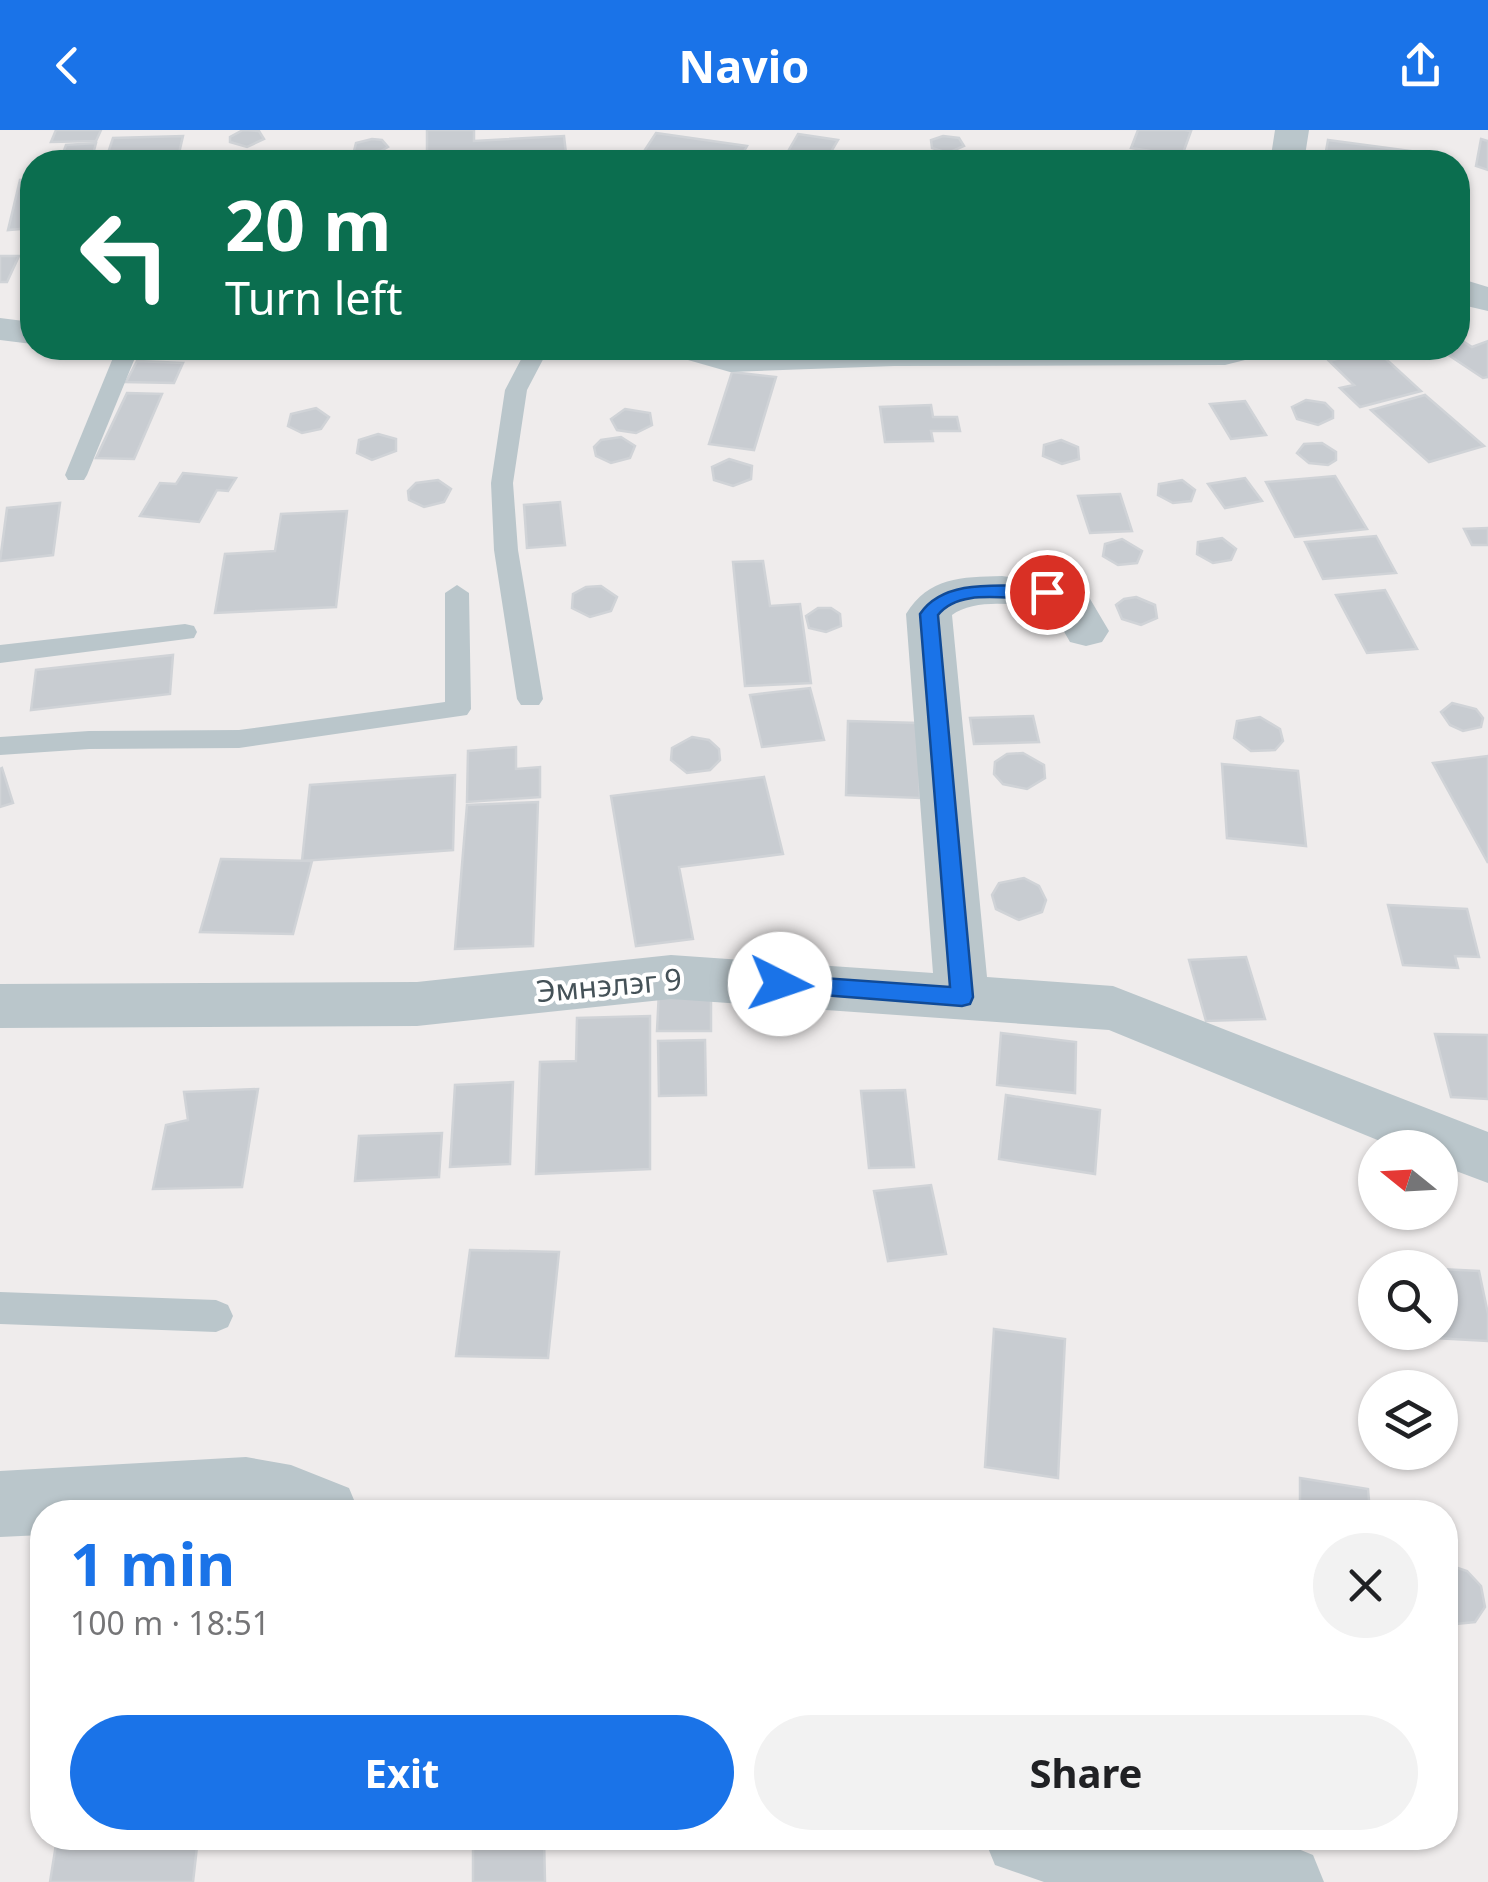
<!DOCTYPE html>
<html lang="en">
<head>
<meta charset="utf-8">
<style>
  :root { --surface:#fff; --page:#f2f2f2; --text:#202124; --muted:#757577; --accent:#1a73e8 }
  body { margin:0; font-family:"Noto Sans",sans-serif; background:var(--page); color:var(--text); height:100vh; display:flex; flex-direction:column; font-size:38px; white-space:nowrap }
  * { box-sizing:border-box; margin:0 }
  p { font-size:32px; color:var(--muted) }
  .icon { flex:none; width:55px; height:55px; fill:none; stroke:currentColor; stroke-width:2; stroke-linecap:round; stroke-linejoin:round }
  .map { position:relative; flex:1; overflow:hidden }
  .side { position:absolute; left:30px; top:1370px; width:1428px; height:350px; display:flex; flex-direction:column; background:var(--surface); border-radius:40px; box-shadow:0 2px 8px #0004 }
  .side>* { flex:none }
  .hud { position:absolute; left:20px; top:20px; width:1450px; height:210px; border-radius:40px; box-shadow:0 2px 8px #0004; background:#0b6e4f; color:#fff; overflow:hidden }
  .needle { width:65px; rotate:288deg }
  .tools { position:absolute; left:1358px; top:1000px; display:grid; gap:20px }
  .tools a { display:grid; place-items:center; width:100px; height:100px; border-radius:50%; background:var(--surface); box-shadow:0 2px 8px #0004; font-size:50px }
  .pin { position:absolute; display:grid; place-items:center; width:85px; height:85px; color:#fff; margin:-42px; border:5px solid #fff; border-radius:50%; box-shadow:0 2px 10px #0007 }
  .me { position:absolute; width:110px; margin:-55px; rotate:94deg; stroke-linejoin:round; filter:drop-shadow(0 0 8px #0008) }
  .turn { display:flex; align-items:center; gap:35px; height:210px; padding:0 40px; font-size:45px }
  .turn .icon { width:130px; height:130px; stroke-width:2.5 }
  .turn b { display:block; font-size:70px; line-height:85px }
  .round { display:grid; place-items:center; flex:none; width:105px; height:105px; border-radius:52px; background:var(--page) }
  .headline { display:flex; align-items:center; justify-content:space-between; height:170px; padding:0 40px }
  h1 { font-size:60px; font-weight:700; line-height:75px; color:var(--accent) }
  .button { display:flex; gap:20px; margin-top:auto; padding:20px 40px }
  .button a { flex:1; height:115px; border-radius:60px; background:var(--accent); color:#fff; font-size:40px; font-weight:700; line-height:115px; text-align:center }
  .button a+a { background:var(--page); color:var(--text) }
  header { display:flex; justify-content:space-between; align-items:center; height:130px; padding:0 40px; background:var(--accent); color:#fff; font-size:45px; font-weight:700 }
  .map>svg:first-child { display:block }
  .building { fill:#c8ccd1; stroke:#d0d3d7; stroke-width:2.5 }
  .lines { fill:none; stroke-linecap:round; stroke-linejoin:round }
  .lane { fill:#bac6cb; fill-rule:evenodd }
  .street { fill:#bac6cb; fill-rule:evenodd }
  .route { fill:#1a73e8; stroke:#114b97; stroke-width:2.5 }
  .labels { text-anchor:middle; stroke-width:8; stroke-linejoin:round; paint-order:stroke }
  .street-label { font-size:30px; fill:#455258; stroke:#fff }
</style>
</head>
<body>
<header><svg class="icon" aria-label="back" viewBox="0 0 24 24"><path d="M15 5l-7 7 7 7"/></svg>Navio<svg class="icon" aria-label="share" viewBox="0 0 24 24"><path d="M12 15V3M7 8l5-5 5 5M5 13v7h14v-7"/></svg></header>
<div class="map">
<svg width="1488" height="1752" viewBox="0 0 1488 1752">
  <rect width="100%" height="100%" fill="#efecec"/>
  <g class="building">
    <polygon points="56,0 101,0 96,11 51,12"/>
    <polygon points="243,0 259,1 264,9 247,17 230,12 230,7"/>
    <polygon points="427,0 474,0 474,11 564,6 567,32 427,32"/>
    <polygon points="1138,0 1185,0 1191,1 1182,26 1131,18"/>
    <polygon points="656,3 747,16 738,32 637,32"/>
    <polygon points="798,4 838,10 825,32 783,30"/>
    <polygon points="183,6 177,32 105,32 113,8"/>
    <polygon points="943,6 959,8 964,16 948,23 932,18 931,10"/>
    <polygon points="372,9 382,10 388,17 372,26 354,21 356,13"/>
    <polygon points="1481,9 1488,11 1488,40 1476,36"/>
    <polygon points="1328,10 1426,23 1426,32 1371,32 1325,27"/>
    <polygon points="96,13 91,32 60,32 66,15"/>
    <polygon points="889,23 929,29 927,32 884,32"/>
    <polygon points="1195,24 1233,29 1272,31 1229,32 1194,28"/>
    <polygon points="32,49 32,98 8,100 20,50"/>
    <polygon points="0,126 19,126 7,152 0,152"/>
    <polygon points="1458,208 1472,217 1488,211 1488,247 1483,248 1438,218 1458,218"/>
    <polygon points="140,218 184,218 180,228 135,227"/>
    <polygon points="1375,219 1421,261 1360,277 1340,258 1354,255 1329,231"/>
    <polygon points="137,231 183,233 174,253 126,252"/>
    <polygon points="732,242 776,247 754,320 709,314"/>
    <polygon points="127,263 162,264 134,329 96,328"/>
    <polygon points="1425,265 1484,316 1429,332 1371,280"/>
    <polygon points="1306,270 1325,273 1333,281 1333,288 1318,295 1297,289 1292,277"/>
    <polygon points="1245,271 1266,305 1231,309 1210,274"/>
    <polygon points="931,275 933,287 957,287 960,301 931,301 933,311 885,312 880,277"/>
    <polygon points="316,278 329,287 321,299 302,303 288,296 291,284"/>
    <polygon points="625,279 650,283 652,295 636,303 617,300 611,289"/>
    <polygon points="378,304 396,309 396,321 372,330 357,323 359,310"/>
    <polygon points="621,307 635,316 630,328 611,333 596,326 594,317 601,310"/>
    <polygon points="1061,310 1078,317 1079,329 1062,334 1043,326 1044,315"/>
    <polygon points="1322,313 1336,322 1336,330 1328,335 1309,333 1297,323 1304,314"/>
    <polygon points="729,329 752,336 751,349 733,356 714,350 712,337"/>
    <polygon points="183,343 236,348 228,361 217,360 199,392 140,386 160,353 176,354"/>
    <polygon points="1335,346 1367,399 1295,407 1266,352"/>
    <polygon points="1245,348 1262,371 1225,378 1208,354"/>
    <polygon points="438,350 451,359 444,372 424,377 409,370 408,361 416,353"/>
    <polygon points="1182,350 1195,360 1191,371 1173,373 1158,365 1159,354"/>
    <polygon points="1120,364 1132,401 1090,403 1078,366"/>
    <polygon points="560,372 565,415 527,418 524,375"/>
    <polygon points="60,373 53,425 0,431 7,378"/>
    <polygon points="347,381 336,477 215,483 225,424 275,421 281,384"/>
    <polygon points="1488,398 1488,415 1472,415 1464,399"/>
    <polygon points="1376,406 1396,443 1323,449 1305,412"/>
    <polygon points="1222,408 1236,419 1231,430 1213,433 1197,424 1198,412"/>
    <polygon points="1122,409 1142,421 1137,433 1118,435 1103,426 1105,414"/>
    <polygon points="763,431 770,476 800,474 811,553 745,556 733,432"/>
    <polygon points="601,456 617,467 611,481 590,487 572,478 573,464 586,457"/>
    <polygon points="1385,460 1417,519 1367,523 1336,465"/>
    <polygon points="1136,467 1155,475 1157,488 1141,495 1122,489 1116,475 1124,469"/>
    <polygon points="818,478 831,478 840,484 841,496 826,502 809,498 806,486"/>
    <polygon points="173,525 170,564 31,580 36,540"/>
    <polygon points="810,558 824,610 762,617 750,565"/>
    <polygon points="1452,573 1476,579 1483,588 1481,597 1463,601 1450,595 1441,582"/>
    <polygon points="1033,586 1039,612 974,614 970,588"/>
    <polygon points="1260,587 1280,599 1283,611 1275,620 1251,621 1234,608 1237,591"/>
    <polygon points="848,591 918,593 920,668 846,665"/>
    <polygon points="692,607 709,610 719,619 720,630 710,640 687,643 671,630 672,618"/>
    <polygon points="516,617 516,639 540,637 540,667 467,672 468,621"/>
    <polygon points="1023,623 1044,635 1045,648 1027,659 1003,654 994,644 995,632 1007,624"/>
    <polygon points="1488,626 1488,733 1433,633"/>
    <polygon points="1222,634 1298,641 1306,716 1227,708"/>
    <polygon points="2,638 13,673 0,677 0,639"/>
    <polygon points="455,645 453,720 302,731 310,655"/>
    <polygon points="764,647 783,724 679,737 693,809 636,816 611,666"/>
    <polygon points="538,672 533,816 455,819 467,675"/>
    <polygon points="221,729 312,731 293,804 200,802"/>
    <polygon points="1024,748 1039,756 1046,770 1042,782 1019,790 996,779 992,765 999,753"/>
    <polygon points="1388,775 1467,779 1479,827 1455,826 1458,838 1403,835"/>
    <polygon points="1246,827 1265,889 1206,891 1189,830"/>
    <polygon points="659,861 711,861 711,901 657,901"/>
    <polygon points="650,886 650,1039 536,1044 540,932 576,931 577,888"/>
    <polygon points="1001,903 1076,912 1075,963 997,955"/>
    <polygon points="1435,904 1488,905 1488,969 1451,967"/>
    <polygon points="705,910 706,965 659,966 658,911"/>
    <polygon points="513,952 510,1034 450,1037 455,955"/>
    <polygon points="258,959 242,1057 153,1059 166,995 188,990 184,962"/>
    <polygon points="905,960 914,1037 869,1038 861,961"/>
    <polygon points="1006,965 1100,980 1095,1044 999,1029"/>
    <polygon points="442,1003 439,1047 355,1051 359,1006"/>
    <polygon points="931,1055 946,1124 888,1131 874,1061"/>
    <polygon points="470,1120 559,1122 548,1228 456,1226"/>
    <polygon points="1440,1139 1479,1141 1488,1184 1488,1211 1398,1206 1397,1202 1440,1202"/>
    <polygon points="994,1199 1065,1209 1058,1348 985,1337"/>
    <polygon points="1300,1348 1368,1359 1370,1382 1300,1382"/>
    <polygon points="1446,1434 1467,1441 1481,1456 1485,1477 1475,1492 1456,1494 1445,1490"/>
    <polygon points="57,1708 198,1708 193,1752 50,1752"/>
    <polygon points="473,1708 544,1708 545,1752 473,1752"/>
  </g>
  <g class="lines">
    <g class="lane">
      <polygon points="117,218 139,218 87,345 84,350 68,350 65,345"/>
      <polygon points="527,218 549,218 527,260 513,353 518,420 543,569 539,575 521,575 517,569 494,420 491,353 505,260"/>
      <polygon points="457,455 469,463 471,579 467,585 239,618 89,619 0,625 0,607 89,601 239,600 445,572 445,463"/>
      <polygon points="185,494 194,496 197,502 194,508 0,533 0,515"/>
      <polygon points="0,1162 216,1170 228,1175 233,1186 228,1197 216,1202 0,1194"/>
    </g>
    <g class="street">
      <polygon points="1275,0 1309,0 1304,32 1270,32"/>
      <polygon points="1465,150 1488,157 1488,181 1458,174 1458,152"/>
      <polygon points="0,188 32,192 32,214 0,210"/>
      <polygon points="669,218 1266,218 1261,226 1225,235 894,236 730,242 674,226"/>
      <path d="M 1002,446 L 1083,457 L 1109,501 L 1102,512 L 1086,516 L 1070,512 L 1051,479 C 1022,475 976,467 952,485 L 987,847 L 1113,856 L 1488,1002 L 1488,1053 L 1440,1035 L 1440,1018 L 1397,1018 L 1109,900 L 671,869 L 417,896 L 0,898 L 0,854 L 417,852 L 671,825 L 933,843 L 906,484 C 929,447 961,447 1002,446 Z"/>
      <polygon points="246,1327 291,1335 349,1358 359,1382 42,1382 42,1405 0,1407 0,1341"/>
      <polygon points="984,1708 1238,1708 1286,1714 1313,1725 1324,1752 1044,1752 995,1735"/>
    </g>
  </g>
  <path class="route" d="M 1047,456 L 1056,462 L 1053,467 C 1020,474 962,454 938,485 L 973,867 L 970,874 L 962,876 L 772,861 L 769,854 L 780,845 L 950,857 L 920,484 C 945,446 1006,457 1047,456 Z"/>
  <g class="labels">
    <g class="street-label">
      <text transform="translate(609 856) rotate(-5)" y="10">Эмнэлэг 9</text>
    </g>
  </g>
</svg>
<div class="tools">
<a><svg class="needle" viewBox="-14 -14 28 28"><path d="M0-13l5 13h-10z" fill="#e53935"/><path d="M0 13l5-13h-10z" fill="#757577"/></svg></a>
<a><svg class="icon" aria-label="search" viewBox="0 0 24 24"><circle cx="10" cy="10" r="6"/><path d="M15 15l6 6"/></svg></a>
<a><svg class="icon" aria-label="layers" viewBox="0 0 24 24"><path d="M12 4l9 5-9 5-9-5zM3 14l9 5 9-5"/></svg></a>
</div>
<div class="pin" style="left:1047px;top:462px;background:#d93025"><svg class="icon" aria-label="arrive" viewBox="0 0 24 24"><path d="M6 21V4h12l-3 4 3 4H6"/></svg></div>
<svg class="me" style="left:780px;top:854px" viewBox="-20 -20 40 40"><circle r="19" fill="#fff"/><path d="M0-13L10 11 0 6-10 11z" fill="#1a73e8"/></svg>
<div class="hud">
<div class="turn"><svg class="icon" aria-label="left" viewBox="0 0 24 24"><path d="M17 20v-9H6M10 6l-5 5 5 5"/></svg><div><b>20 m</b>Turn left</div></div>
</div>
<section class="side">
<div class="headline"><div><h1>1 min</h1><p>100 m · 18:51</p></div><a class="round"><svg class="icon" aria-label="close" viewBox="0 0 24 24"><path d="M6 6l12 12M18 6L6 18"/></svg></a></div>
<div class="button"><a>Exit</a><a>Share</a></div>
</section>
</div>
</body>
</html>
